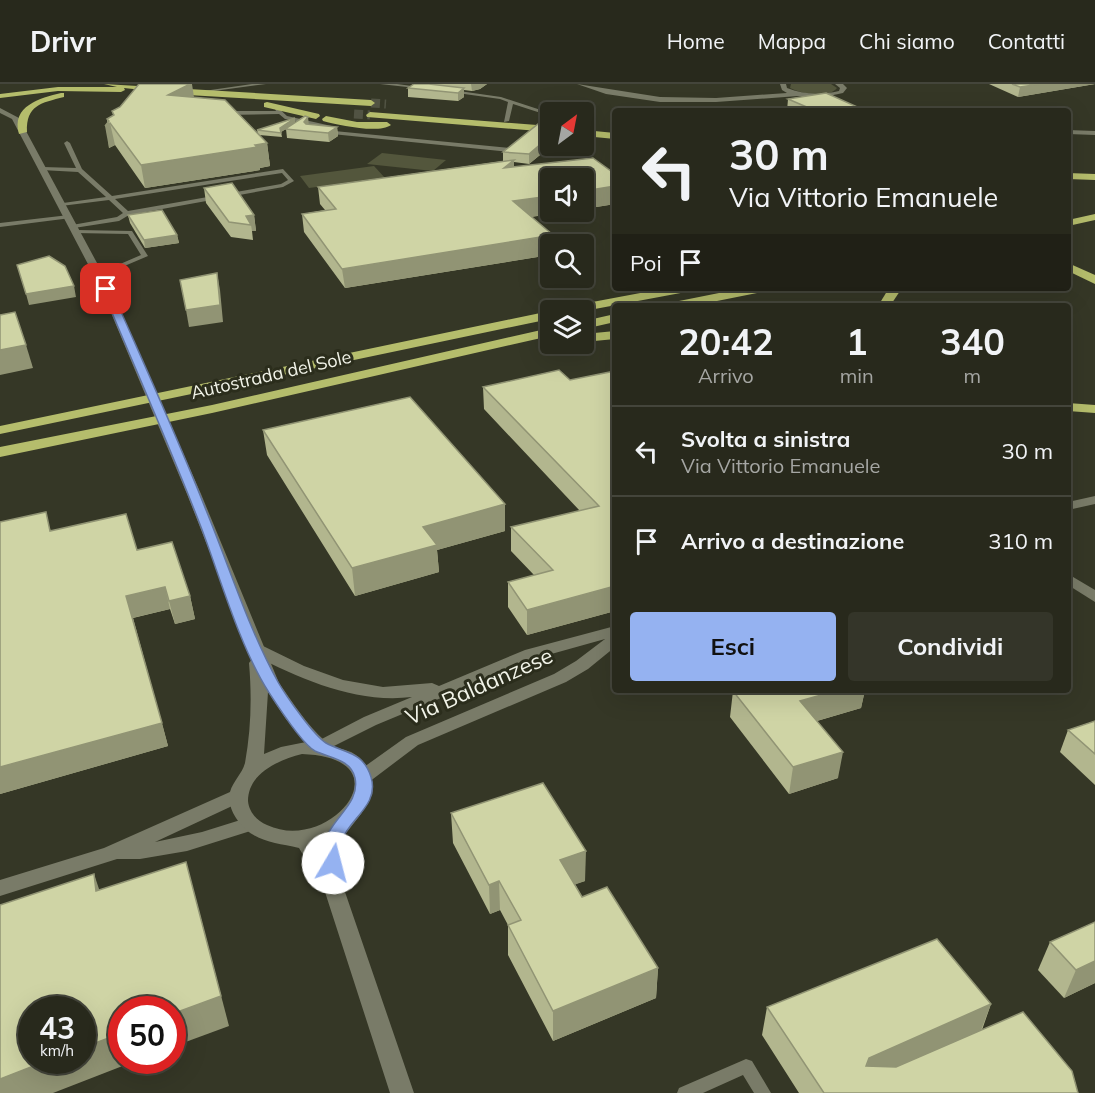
<!DOCTYPE html>
<html lang="it">
<head>
<meta charset="utf-8">
<style>
  :root { --surface:#28291c; --page:#343529; --text:#f1f3f6; --muted:#a5a6a3; --line:#44453b; --accent:#95b2f1 }
  body { margin:0; font-family:Mulish,sans-serif; background:var(--page); color:var(--text); height:100vh; display:flex; flex-direction:column; font-size:22px; white-space:nowrap }
  * { box-sizing:border-box; margin:0 }
  p { font-size:20px; color:var(--muted) }
  .icon { flex:none; width:33px; height:33px; fill:none; stroke:currentColor; stroke-width:2; stroke-linecap:round; stroke-linejoin:round }
  .map { position:relative; flex:1; overflow:hidden }
  .side { position:absolute; left:612px; top:219px; width:459px; height:390px; display:flex; flex-direction:column; background:var(--surface); border-radius:6px; box-shadow:0 6px 24px #0002,0 0 0 2px var(--line) }
  .side>* { flex:none }
  .top-card { position:absolute; left:612px; top:24px; width:459px; height:183px; border-radius:6px; box-shadow:0 6px 24px #0002,0 0 0 2px var(--line); background:#28291c; color:var(--text); overflow:hidden }
  .needle { width:39px; rotate:32deg }
  .buttons { position:absolute; left:540px; top:18px; display:grid; gap:12px }
  .buttons a { display:grid; place-items:center; width:54px; height:54px; border-radius:6px; background:var(--surface); box-shadow:0 6px 24px #0002,0 0 0 2px var(--line); font-size:30px }
  .speed { position:absolute; left:18px; top:912px; display:flex; gap:12px; font-size:30px; font-weight:700; text-align:center }
  .speed>* { display:grid; place-content:center; width:78px; height:78px; border-radius:50%; background:var(--surface); box-shadow:0 6px 24px #0002,0 0 0 2px var(--line); line-height:1 }
  .speed small { font-size:15px; font-weight:400 }
  .speed .limit { border:9px solid #d22; background:#fff; color:#111 }
  .pin { position:absolute; display:grid; place-items:center; width:51px; height:51px; color:#fff; margin:-26px; border-radius:12px; box-shadow:0 3px 9px #0006 }
  .me { position:absolute; width:66px; margin:-33px; rotate:8deg; stroke-linejoin:round; filter:drop-shadow(0 0 4px #0008) }
  .turn { display:flex; align-items:center; gap:21px; height:126px; padding:0 18px; font-size:27px }
  .turn .icon { width:78px; height:78px; stroke-width:2.5 }
  .turn b { display:block; font-size:42px; line-height:51px }
  .then { display:flex; align-items:center; height:57px; padding:0 18px; background:#0003; gap:12px; font-size:22px }
  .eta { display:flex; justify-content:space-evenly; align-items:center; height:102px; text-align:center }
  .eta b { font-size:36px; font-weight:700; line-height:42px }
  .cta { display:flex; gap:12px; margin-top:auto; padding:12px 18px }
  .cta a { flex:1; height:69px; border-radius:6px; background:var(--accent); color:#111; font-size:24px; font-weight:700; line-height:69px; text-align:center }
  .cta a+a { background:var(--page); color:var(--text) }
  ul { padding:0; list-style:none }
  li { display:flex; align-items:center; gap:18px; height:90px; padding:0 18px; border-top:2px solid var(--line) }
  li div { flex:1 }
  li b { display:block; font-size:22px }
  li em { font-style:normal }
  header { display:flex; align-items:center; gap:36px; box-sizing:border-box; height:84px; padding:0 30px; background:var(--surface); border-bottom:2px solid var(--line) }
  header strong { font-size:28px }
  nav { display:flex; gap:33px; margin-inline-start:auto; font-size:21px }
  .map>svg:first-child { display:block }
  .green { fill:#53563c }
  .lines { fill:none; stroke-linecap:round; stroke-linejoin:round }
  .motorway-tunnel { stroke:#515343; stroke-width:9; stroke-dasharray:9 4.5; stroke-linecap:butt }
  .service { fill:#797b68; fill-rule:evenodd }
  .minor { fill:#797b68; fill-rule:evenodd }
  .secondary { fill:#797b68; fill-rule:evenodd }
  .motorway { fill:#b5bd6c; fill-rule:evenodd }
  .wall { fill:#b2b68e }
  .shaded-wall { fill:#919474 }
  .building { fill:#cfd4a5; stroke:#919474; stroke-width:1.5 }
  .route { fill:#95b2f1; stroke:#61749d; stroke-width:1.5 }
  .labels { text-anchor:middle; stroke-width:6; stroke-linejoin:round; paint-order:stroke }
  .far-street-label { font-size:18px; fill:#f2f4e9; stroke:#2b2d1c }
  .street-label { font-size:22px; fill:#f2f4e9; stroke:#2b2d1c }
</style>
</head>
<body>
<header>
<strong>Drivr</strong>
<nav><a>Home</a><a>Mappa</a><a>Chi siamo</a><a>Contatti</a></nav>
</header>
<div class="map">
<svg width="1095" height="1009" viewBox="0 0 1095 1009">
  <rect width="100%" height="100%" fill="#353726"/>
  <g class="green">
    <path d="M 791,0 L 831,0 L 837,4 C 828,15 802,10 790,4 Z"/>
    <polygon points="382,69 446,76 433,87 367,80"/>
    <polygon points="374,82 385,94 309,104 300,92"/>
  </g>
  <g class="lines">
    <g class="motorway-tunnel">
      <polyline points="371,19 386,20"/>
      <polyline points="354,30 370,31"/>
    </g>
    <g class="service">
      <polygon points="252,0 266,0 199,9 197,8"/>
      <polygon points="380,0 397,0 427,4 425,5"/>
      <polygon points="452,6 501,13 550,29 550,32 513,20 509,37 504,38 508,18 500,15 450,8"/>
      <polygon points="276,22 287,32 336,43 333,45 285,35 279,30 223,31 220,29 223,27 276,27 274,23"/>
      <polygon points="324,46 510,64 513,66 510,68 322,49"/>
      <path d="M 67,57 L 70,59 L 82,85 L 112,112 L 283,85 L 294,97 L 283,103 L 129,131 L 119,137 L 74,144 L 72,143 L 72,141 L 117,133 L 123,129 L 109,116 L 61,122 L 61,120 L 63,119 L 106,113 L 78,88 L 41,86 L 40,85 L 43,83 L 76,84 L 64,59 ZM 282,89 L 288,96 L 281,100 L 128,127 L 115,115 Z"/>
      <polygon points="69,131 71,132 71,134 0,143 0,139"/>
      <polygon points="77,146 132,147 148,172 101,192 97,192 97,190 141,171 128,150 75,149 74,148"/>
      <polygon points="746,975 752,977 771,1009 754,1009 743,991 703,1009 677,1009 679,1004"/>
    </g>
    <g class="minor">
      <path d="M 577,0 L 660,13 L 716,14 L 787,9 L 782,6 L 780,0 L 786,0 L 787,4 C 804,11 821,11 839,7 L 840,4 L 835,0 L 843,0 L 847,4 L 843,9 L 819,14 L 798,12 L 716,18 L 660,18 L 606,10 Z"/>
      <polygon points="1068,46 1095,47 1095,51 1068,50"/>
      <polygon points="1095,412 1095,420 1068,426 1068,418"/>
      <polygon points="1068,490 1095,506 1095,518 1068,501"/>
      <path d="M 615,542 L 615,563 L 588,585 L 566,598 L 418,661 L 369,698 L 363,700 L 357,698 L 354,693 L 357,688 L 406,653 L 554,590 L 576,577 L 605,555 L 537,574 L 376,641 L 320,669 L 314,667 L 311,663 L 314,659 L 364,633 L 412,613 C 354,620 300,594 249,569 L 247,565 L 249,561 L 261,561 L 304,582 L 343,596 L 383,603 L 432,599 L 439,602 L 525,566 Z"/>
      <polygon points="239,704 245,706 248,711 245,716 155,758 202,748 250,733 257,735 259,740 257,745 187,767 140,775 117,775 0,812 0,796 104,764"/>
    </g>
    <path class="secondary" d="M 0,24 L 19,34 L 111,205 L 201,410 L 279,599 C 293,619 307,641 325,657 C 331,663 343,665 351,668 C 367,676 375,693 372,711 L 361,730 L 343,753 L 342,772 L 345,808 L 414,1009 L 390,1009 L 325,808 L 299,764 C 273,758 252,758 236,734 C 231,726 228,717 230,708 C 233,697 242,690 245,679 C 251,646 252,613 249,579 L 252,575 L 187,410 L 101,205 L 12,35 L 0,29 ZM 268,608 L 286,635 L 306,658 L 281,663 L 264,670 ZM 302,670 C 409,674 330,771 267,741 C 257,737 249,728 248,717 C 248,689 279,676 302,670 ZM 324,756 L 322,767 L 316,758 Z"/>
    <g class="motorway">
      <polygon points="104,0 371,16 375,19 371,22 188,11 124,4 125,6 121,8 58,7 0,14 0,10 58,3 117,3"/>
      <path d="M 61,9 L 64,9 L 64,13 C 41,19 26,21 27,48 L 19,50 C 11,22 40,14 61,9 Z"/>
      <polygon points="267,18 319,30 320,32 316,35 264,23 264,19"/>
      <polygon points="370,28 550,42 550,48 367,33 366,31"/>
      <path d="M 326,32 L 357,38 L 387,38 L 391,41 C 378,50 339,41 323,37 L 322,35 Z"/>
      <polygon points="584,46 615,49 615,55 584,52"/>
      <polygon points="1068,89 1095,90 1095,96 1068,95"/>
      <polygon points="1095,130 1095,136 1068,142 1068,136"/>
      <polygon points="1068,179 1095,191 1095,200 1068,187"/>
      <polygon points="667,204 692,204 686,208 584,227 565,226 571,222"/>
      <polygon points="744,204 768,204 762,208 692,222 668,222 674,218"/>
      <polygon points="889,204 902,204 890,222 878,222"/>
      <polygon points="550,227 550,235 0,350 0,342"/>
      <polygon points="615,230 615,238 584,245 584,237"/>
      <polygon points="550,244 550,252 212,329 0,373 0,363 212,321"/>
      <polygon points="615,247 615,255 584,258 584,250"/>
      <polygon points="1068,319 1095,321 1095,329 1068,327"/>
    </g>
  </g>
  <g class="wall">
    <polygon points="414,0 487,0 480,5 472,7 464,6 464,13 458,17 408,13 408,4"/>
    <polygon points="989,0 1095,0 1018,13"/>
    <polygon points="194,13 258,50 257,46 295,39 308,33 308,40 337,43 338,52 329,58 287,54 286,45 281,48 282,53 259,51 267,59 270,82 260,84 260,86 145,104 115,61 109,64 107,35 113,31 112,27"/>
    <polygon points="788,15 862,25 862,27 787,27"/>
    <polygon points="550,30 551,62 529,80 514,78 514,83 615,90 615,120 584,125 584,94 550,128 565,128 531,133 550,160 550,171 345,204 304,148 302,130 325,126 320,120 318,103 503,77 503,68 550,41 549,40 549,31"/>
    <polygon points="204,104 254,131 256,147 252,147 253,156 231,153 206,119"/>
    <polygon points="128,131 177,151 179,159 145,164 130,139"/>
    <polygon points="615,287 615,527 527,551 508,523 508,498 534,491 511,467 511,443 580,427 484,325 483,303 570,296"/>
    <polygon points="263,346 505,447 437,466 439,488 355,512 267,371"/>
    <polygon points="0,438 52,446 137,466 190,512 195,535 175,540 170,525 133,534 168,662 0,710"/>
    <polygon points="737,606 865,606 861,624 817,637 838,694 789,710 730,633 733,607"/>
    <polygon points="1095,637 1095,701 1060,668 1068,646"/>
    <polygon points="451,729 585,797 575,800 582,813 658,884 656,914 553,957 508,871 508,841 500,826 490,830 453,759"/>
    <polygon points="1095,838 1095,899 1064,914 1038,886 1050,858"/>
    <polygon points="991,920 982,946 1078,1009 799,1009 762,951 767,923"/>
  </g>
  <g class="shaded-wall">
    <polygon points="190,0 192,0 195,20 168,11"/>
    <polygon points="471,0 487,0 480,5 472,7"/>
    <polygon points="1040,0 1095,0 1018,13 1020,3"/>
    <polygon points="464,4 464,13 458,17 458,9"/>
    <polygon points="308,33 309,42 304,38"/>
    <polygon points="295,34 295,39 281,48 280,44"/>
    <polygon points="110,39 115,61 109,64 105,42"/>
    <polygon points="337,43 338,52 329,58 328,49"/>
    <polygon points="550,52 551,62 529,80 529,70"/>
    <polygon points="267,59 270,82 260,84 260,86 145,104 141,81"/>
    <polygon points="514,76 514,93 504,84"/>
    <polygon points="615,102 615,120 584,125 584,107"/>
    <polygon points="550,112 550,128 565,128 514,135 513,117"/>
    <polygon points="254,131 256,147 252,147 251,141 246,132"/>
    <polygon points="177,151 179,159 145,164 144,156"/>
    <polygon points="553,151 553,160 550,160 550,171 345,204 342,185"/>
    <polygon points="217,189 220,206 223,238 189,243 186,226"/>
    <polygon points="74,202 76,213 29,221 26,210"/>
    <polygon points="26,261 33,284 0,291 0,266"/>
    <polygon points="505,420 505,447 437,466 439,488 355,512 352,484 423,443"/>
    <polygon points="615,502 615,527 527,551 527,526"/>
    <polygon points="165,503 170,525 132,534 126,512"/>
    <polygon points="190,512 195,535 175,540 169,517"/>
    <polygon points="839,606 865,606 861,624 796,643 800,617"/>
    <polygon points="162,639 168,662 0,710 0,683"/>
    <polygon points="843,668 838,694 789,710 793,683"/>
    <polygon points="586,767 585,797 560,806 560,776"/>
    <polygon points="94,790 104,820 96,807"/>
    <polygon points="499,797 500,826 490,830 489,801"/>
    <polygon points="194,808 229,942 172,963 172,930"/>
    <polygon points="1095,877 1095,899 1064,914 1076,886"/>
    <polygon points="658,884 656,914 553,957 553,927"/>
    <polygon points="991,920 980,949 861,1002 869,974"/>
    <polygon points="122,949 122,976 138,976 53,1009 0,1009 0,995 49,976 82,976 82,964"/>
  </g>
  <g class="building">
    <polygon points="139,0 190,0 168,11 225,16 267,59 255,61 257,63 141,81 110,39 105,42 109,37 107,35 114,31 112,27 120,23"/>
    <polygon points="414,0 429,0 464,4 458,9 408,4"/>
    <polygon points="1012,0 1040,0 1020,3"/>
    <polygon points="826,9 862,25 847,27 816,27 788,15"/>
    <polygon points="305,32 308,33 304,38 306,40 337,43 328,49 285,45"/>
    <polygon points="295,34 280,44 281,49 257,46"/>
    <polygon points="538,40 550,41 550,52 529,70 503,68"/>
    <polygon points="593,74 615,90 615,102 584,107 584,94 550,94 550,112 513,117 553,151 342,185 302,130 336,125 318,103 514,76 504,84"/>
    <polygon points="232,99 254,131 246,132 251,141 229,138 204,104"/>
    <polygon points="162,126 177,151 144,156 128,131"/>
    <polygon points="49,172 65,182 74,202 26,210 17,181"/>
    <polygon points="217,189 220,221 186,226 180,196"/>
    <polygon points="15,228 26,261 0,266 0,231"/>
    <polygon points="559,286 570,296 615,287 615,502 527,526 508,498 553,486 511,443 599,422 483,303"/>
    <polygon points="410,313 505,420 423,443 437,461 352,484 263,346"/>
    <polygon points="46,428 50,447 126,430 137,466 172,458 190,512 169,517 165,503 126,512 162,639 0,683 0,438"/>
    <polygon points="737,606 839,606 800,617 843,668 793,683 733,607"/>
    <polygon points="1095,637 1095,670 1068,646"/>
    <polygon points="543,699 586,767 560,776 582,813 607,803 658,884 553,927 508,841 521,836 499,797 489,801 451,729"/>
    <polygon points="186,778 221,912 172,930 172,926 122,926 122,949 82,964 82,926 32,926 32,976 49,976 0,995 0,821 94,790 96,807"/>
    <polygon points="1095,838 1095,877 1076,886 1050,858"/>
    <polygon points="937,855 991,920 869,974 866,982 896,983 1023,928 1072,987 1078,1009 824,1009 767,923"/>
  </g>
  <path class="route" d="M 103,203 L 111,205 C 143,278 177,352 206,426 C 229,482 249,546 278,598 C 286,612 314,652 326,659 C 344,669 363,667 371,693 C 380,722 347,736 342,757 C 340,766 343,775 339,784 L 333,786 L 326,784 C 323,778 324,773 324,766 C 325,736 361,723 355,694 C 351,675 329,674 315,667 C 302,660 277,621 268,607 C 240,563 220,493 201,443 C 170,363 135,284 102,205 Z"/>
  <g class="labels">
    <g class="far-street-label">
      <text transform="translate(271 291) rotate(-13)" y="6">Autostrada del Sole</text>
    </g>
    <g class="street-label">
      <text transform="translate(479 602) rotate(-24)" y="8">Via Baldanzese</text>
    </g>
  </g>
</svg>
<div class="buttons">
<a><svg class="needle" viewBox="-14 -14 28 28"><path d="M0-13l5 13h-10z" fill="#e53935"/><path d="M0 13l5-13h-10z" fill="#a5a6a3"/></svg></a>
<a><svg class="icon" aria-label="sound" viewBox="0 0 24 24"><path d="M4 9h4l5-4v14l-5-4H4zM17 9q2 3 0 6"/></svg></a>
<a><svg class="icon" aria-label="search" viewBox="0 0 24 24"><circle cx="10" cy="10" r="6"/><path d="M15 15l6 6"/></svg></a>
<a><svg class="icon" aria-label="layers" viewBox="0 0 24 24"><path d="M12 4l9 5-9 5-9-5zM3 14l9 5 9-5"/></svg></a>
</div>
<div class="speed"><div>43<small>km/h</small></div><div class="limit">50</div></div>
<div class="pin" style="left:106px;top:205px;background:#d93025"><svg class="icon" aria-label="arrive" viewBox="0 0 24 24"><path d="M6 21V4h12l-3 4 3 4H6"/></svg></div>
<svg class="me" style="left:333px;top:779px" viewBox="-20 -20 40 40"><circle r="19" fill="#fff"/><path d="M0-13L10 11 0 6-10 11z" fill="#95b2f1"/></svg>
<div class="top-card">
<div class="turn"><svg class="icon" aria-label="left" viewBox="0 0 24 24"><path d="M17 20v-9H6M10 6l-5 5 5 5"/></svg><div><b>30 m</b>Via Vittorio Emanuele</div></div>
<div class="then">Poi<svg class="icon" aria-label="arrive" viewBox="0 0 24 24"><path d="M6 21V4h12l-3 4 3 4H6"/></svg></div>
</div>
<section class="side">
<div class="eta">
<div><b>20:42</b><p>Arrivo</p></div>
<div><b>1</b><p>min</p></div>
<div><b>340</b><p>m</p></div>
</div>
<ul>
<li><svg class="icon" aria-label="left" viewBox="0 0 24 24"><path d="M17 20v-9H6M10 6l-5 5 5 5"/></svg><div><b>Svolta a sinistra</b><p>Via Vittorio Emanuele</p></div><em>30 m</em></li>
<li><svg class="icon" aria-label="arrive" viewBox="0 0 24 24"><path d="M6 21V4h12l-3 4 3 4H6"/></svg><div><b>Arrivo a destinazione</b></div><em>310 m</em></li>
</ul>
<div class="cta"><a>Esci</a><a>Condividi</a></div>
</section>
</div>
</body>
</html>
